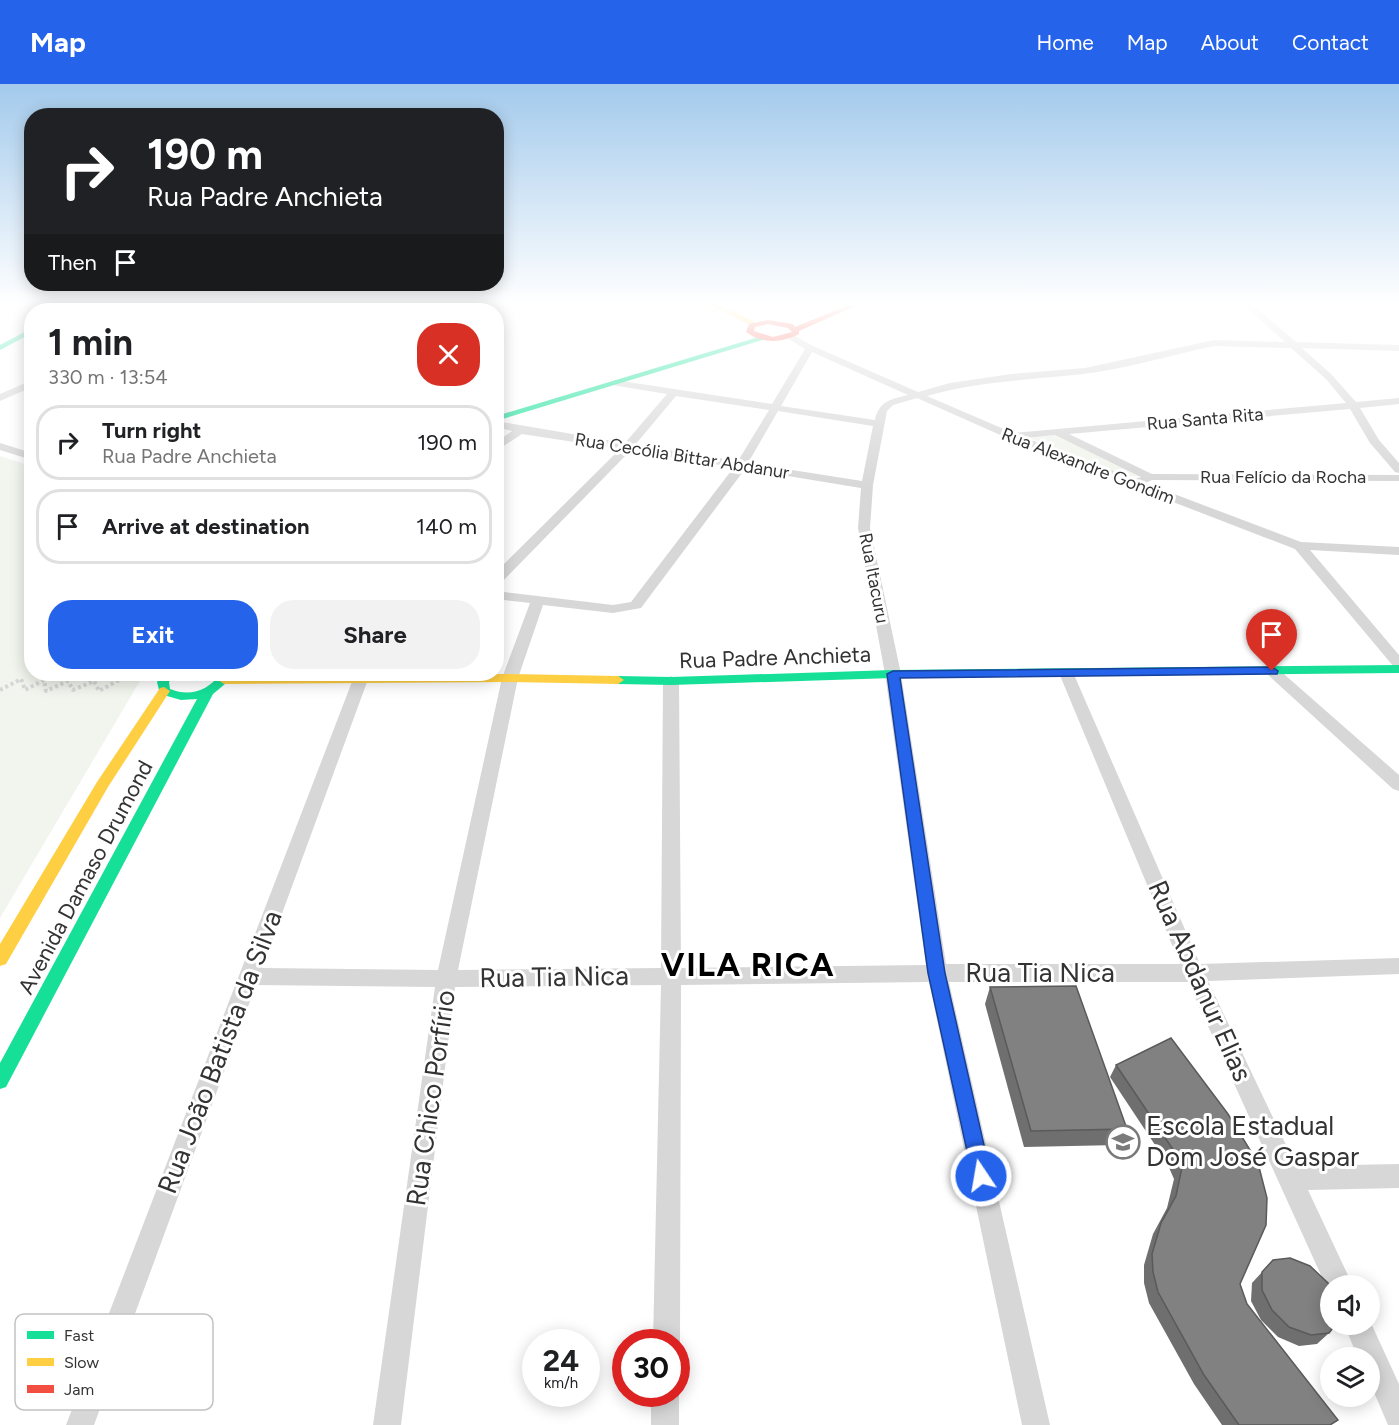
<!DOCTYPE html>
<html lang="en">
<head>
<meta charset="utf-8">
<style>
  :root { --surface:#fff; --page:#f2f2f2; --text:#202124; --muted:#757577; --line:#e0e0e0; --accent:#2563eb }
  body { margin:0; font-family:Figtree,sans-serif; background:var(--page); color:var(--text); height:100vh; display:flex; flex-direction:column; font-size:22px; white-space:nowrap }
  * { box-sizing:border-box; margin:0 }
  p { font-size:20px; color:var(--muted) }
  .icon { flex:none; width:33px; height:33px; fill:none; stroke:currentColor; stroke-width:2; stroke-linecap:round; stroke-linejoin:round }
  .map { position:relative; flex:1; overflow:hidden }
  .drawer { position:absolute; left:24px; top:219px; width:480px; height:378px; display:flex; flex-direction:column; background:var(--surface); border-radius:24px; box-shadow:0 3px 15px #0003 }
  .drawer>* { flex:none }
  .hud { position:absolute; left:24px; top:24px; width:480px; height:183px; border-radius:24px; box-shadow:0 3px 15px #0003; background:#202124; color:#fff; overflow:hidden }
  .controls { position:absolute; left:1320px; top:1191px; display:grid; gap:12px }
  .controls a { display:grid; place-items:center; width:60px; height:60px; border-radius:50%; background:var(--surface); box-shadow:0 3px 15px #0003; font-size:30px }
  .speed { position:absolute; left:522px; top:1245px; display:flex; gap:12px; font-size:30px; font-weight:700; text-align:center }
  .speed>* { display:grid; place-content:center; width:78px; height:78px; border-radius:50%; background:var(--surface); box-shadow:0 3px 15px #0003; line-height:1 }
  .speed small { font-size:15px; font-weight:400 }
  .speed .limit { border:9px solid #d22; background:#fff; color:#111 }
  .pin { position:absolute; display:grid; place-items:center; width:51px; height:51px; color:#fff; margin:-62px -26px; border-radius:50% 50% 50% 0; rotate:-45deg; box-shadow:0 0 6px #0007 }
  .pin .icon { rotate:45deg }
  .me { position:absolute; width:66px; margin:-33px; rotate:348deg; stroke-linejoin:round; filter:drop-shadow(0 0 4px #0008) }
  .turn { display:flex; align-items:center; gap:21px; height:126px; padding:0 24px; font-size:27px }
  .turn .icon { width:78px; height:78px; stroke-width:2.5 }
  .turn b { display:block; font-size:42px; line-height:51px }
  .then { display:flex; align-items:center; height:57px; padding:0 24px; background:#0003; gap:12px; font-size:22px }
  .round { display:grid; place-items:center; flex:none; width:63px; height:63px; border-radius:24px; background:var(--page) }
  .headline { display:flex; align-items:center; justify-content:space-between; height:102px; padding:0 24px }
  h1 { font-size:36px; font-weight:700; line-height:45px }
  .action { display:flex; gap:12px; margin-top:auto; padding:12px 24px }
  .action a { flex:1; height:69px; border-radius:24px; background:var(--accent); color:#fff; font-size:24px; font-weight:700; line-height:69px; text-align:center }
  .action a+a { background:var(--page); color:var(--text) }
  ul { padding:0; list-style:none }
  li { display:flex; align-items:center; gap:18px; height:75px; margin:0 12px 9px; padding:0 12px; border:3px solid var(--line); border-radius:24px }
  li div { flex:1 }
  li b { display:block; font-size:22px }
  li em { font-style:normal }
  header { display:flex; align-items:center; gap:36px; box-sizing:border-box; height:84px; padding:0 30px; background:var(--accent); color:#fff }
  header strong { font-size:28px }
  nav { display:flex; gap:33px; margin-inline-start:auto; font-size:21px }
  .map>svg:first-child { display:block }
  .green { fill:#f1f5ed }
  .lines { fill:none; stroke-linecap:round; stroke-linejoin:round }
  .path { stroke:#d6d6d6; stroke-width:4; stroke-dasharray:3 3; stroke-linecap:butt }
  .street { fill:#d7d7d7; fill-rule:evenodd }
  .fast { fill:#16e098; fill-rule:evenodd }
  .slow { fill:#ffcf43; fill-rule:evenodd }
  .jam { fill:#f24e42; fill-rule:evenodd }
  .wall { fill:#6f6f6f }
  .building { fill:#818181; stroke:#5a5a5a; stroke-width:1.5 }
  .route { fill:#2563eb; stroke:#184099; stroke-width:1.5 }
  .labels { text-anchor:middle; stroke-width:6; stroke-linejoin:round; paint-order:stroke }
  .far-street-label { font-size:18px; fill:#333; stroke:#fff }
  .street-label { font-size:22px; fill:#333; stroke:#fff }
  .near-street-label { font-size:27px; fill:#333; stroke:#fff }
  .near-poi-label { font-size:27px; fill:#333; stroke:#fff; text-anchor:start }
  .near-district-label { font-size:33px; font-weight:bold; letter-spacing:1.5px; fill:#000; stroke:#fff }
  .key { fill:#fff; stroke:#c2c2c2; stroke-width:1.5 }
  .key-label { font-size:16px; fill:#333 }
</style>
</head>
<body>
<header>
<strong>Map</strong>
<nav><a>Home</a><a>Map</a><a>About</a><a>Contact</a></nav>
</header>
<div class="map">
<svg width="1399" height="1341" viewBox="0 0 1399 1341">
  <rect width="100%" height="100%" fill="#fff"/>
  <g class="green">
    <polygon points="1056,351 1134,388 1139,393 1119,390 1029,354"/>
    <polygon points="0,372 31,382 32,590 144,590 0,834"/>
  </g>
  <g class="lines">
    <polyline class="path" points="0,606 21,595 25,606 44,596 46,607 68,597 73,606 94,597 99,607 128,591 143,592"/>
    <g class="street">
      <path d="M 1118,219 L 1251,219 L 1296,258 L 1399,261 L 1399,267 L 1302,264 L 1332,291 L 1356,318 L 1399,314 L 1399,320 L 1360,324 L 1379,356 L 1399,379 L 1399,389 L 1395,388 L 1370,359 L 1350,325 L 1069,350 L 1152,390 L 1399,391 L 1399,397 L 1152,396 L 1145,399 L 1301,458 L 1399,463 L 1399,471 L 1310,466 L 1399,571 L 1399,584 L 1394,583 L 1295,465 L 1007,354 L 917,314 L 893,321 L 887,327 L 873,401 L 870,444 L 901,590 L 946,880 L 1180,880 L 1059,589 L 1062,586 L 1072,586 L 1200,880 L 1399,874 L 1399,890 L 1208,897 L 1296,1082 L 1399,1080 L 1399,1104 L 1308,1106 L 1353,1202 L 1330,1202 L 1330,1211 L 1188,898 L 949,898 L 1050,1341 L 1022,1341 L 929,898 L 681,901 L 680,1258 L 676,1265 L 676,1258 L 653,1258 L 661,901 L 455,903 L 401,1341 L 373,1341 L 435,903 L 256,901 L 94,1341 L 66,1341 L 355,590 L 370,590 L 262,884 L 438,886 L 502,594 L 530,519 L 496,515 L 496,507 L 613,521 L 631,518 L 734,383 L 630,367 L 501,499 L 496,500 L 496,488 L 620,365 L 522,350 L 496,367 L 496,358 L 512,347 L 496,343 L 496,337 L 625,359 L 667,310 L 612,301 L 610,299 L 615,296 L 772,320 L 805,265 L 787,254 L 787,250 L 790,249 L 813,262 L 918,308 L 950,299 L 1011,290 L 1085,284 L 1214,256 L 1285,258 L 1245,222 L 1122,221 ZM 1214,262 L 1291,264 L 1326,295 L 1346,319 L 1013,349 L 927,312 C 978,297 1030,296 1083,290 C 1126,285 1171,271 1214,262 ZM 812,268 L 908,311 C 891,315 879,317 875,336 L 781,322 ZM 676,312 L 769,326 L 738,377 L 635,361 ZM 778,327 L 873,342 L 862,397 L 748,379 ZM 1055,351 L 1141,393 L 1135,395 L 1026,354 ZM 745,385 L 861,404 L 858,444 L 885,590 L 926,881 L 681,884 L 679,597 L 671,592 L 663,597 L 661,884 L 458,886 L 518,594 L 543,521 L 613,529 L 641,524 Z"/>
      <polygon points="1388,219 1397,219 1399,227"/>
      <polygon points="32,296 32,303 0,317 0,310"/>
      <polygon points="0,359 32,369 32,376 0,366"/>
      <polygon points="1272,582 1277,584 1399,691 1399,707 1393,705 1267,590 1265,587"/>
      <polygon points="1370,1237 1399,1300 1399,1341 1388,1341 1370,1299 1370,1274 1358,1274 1344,1240 1370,1240"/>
      <polygon points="676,1304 679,1310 679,1341 651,1341 651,1310 676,1310"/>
    </g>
    <g class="fast">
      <polygon points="32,244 32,249 0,266 0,261"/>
      <polygon points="762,252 769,254 496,337 496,332"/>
      <polygon points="1399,581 1399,589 893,594 671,601 618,600 612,596 618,592 671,593 893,586"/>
      <path d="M 163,590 L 175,590 L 169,598 L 170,605 C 190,613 208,607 220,590 L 232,590 L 225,600 L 213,610 L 6,1003 L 0,1005 L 0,979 L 197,615 L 181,616 L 160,610 L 157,598 Z"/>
    </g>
    <g class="slow">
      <polygon points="432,219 456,219 382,226 359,226 362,224"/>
      <polygon points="705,219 713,219 760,240 753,242"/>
      <polygon points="510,590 618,592 624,596 618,600 510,598 224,600 218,596 224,592"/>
      <polygon points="164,603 170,607 108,703 6,880 0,882 0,860 97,698 160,604"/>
    </g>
    <g class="jam">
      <polygon points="65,219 72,219 61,226 54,226"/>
      <path d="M 854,219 L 862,219 L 799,247 L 799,250 C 782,259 762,260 746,248 L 749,240 L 768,236 L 793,240 L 795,243 ZM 768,240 L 788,244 L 792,248 L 773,253 L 754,247 L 755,243 Z"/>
    </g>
  </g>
  <g class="wall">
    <polygon points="990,903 1127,1045 1118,1061 1024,1063 985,920"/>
    <polygon points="1171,954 1240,1200 1247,1220 1331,1341 1222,1341 1194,1300 1149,1219 1144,1199 1144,1181 1153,1150 1167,1124 1174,1095 1167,1079 1110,993 1116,981"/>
    <polygon points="1273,1176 1329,1249 1317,1260 1299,1262 1278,1253 1261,1236 1251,1217 1252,1199"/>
  </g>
  <g class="building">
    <polygon points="1076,902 1127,1045 1031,1047 990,903"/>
    <polygon points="1171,954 1228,1030 1258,1079 1267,1114 1266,1141 1240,1200 1247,1220 1338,1336 1330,1341 1239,1341 1204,1291 1158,1208 1153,1188 1152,1170 1161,1139 1176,1112 1182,1083 1174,1067 1116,981"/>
    <polygon points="1290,1174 1310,1182 1328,1199 1330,1203 1330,1240 1336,1240 1329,1249 1311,1251 1289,1243 1272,1226 1262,1206 1262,1188 1273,1176"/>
  </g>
  <linearGradient id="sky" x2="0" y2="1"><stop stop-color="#a3caec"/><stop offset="0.54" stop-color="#fff"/><stop offset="1" stop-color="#fff" stop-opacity="0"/></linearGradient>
  <rect width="1399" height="406" fill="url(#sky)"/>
  <polygon class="route" points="1272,583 1278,587 1277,590 900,594 945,889 991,1092 989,1099 981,1102 974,1099 928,889 887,590 893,587"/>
  <defs>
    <symbol id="school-ring" viewBox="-11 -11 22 22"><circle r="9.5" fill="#fff" stroke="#7a7a7a" stroke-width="1.5"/><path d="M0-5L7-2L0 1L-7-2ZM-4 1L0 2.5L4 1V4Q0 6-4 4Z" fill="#7a7a7a"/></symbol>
  </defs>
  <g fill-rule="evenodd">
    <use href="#school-ring" x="1104" y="1039" width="38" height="38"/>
  </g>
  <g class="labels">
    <g class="far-street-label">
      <text transform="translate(1205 335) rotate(-5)" y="6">Rua Santa Rita</text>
      <text transform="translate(682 372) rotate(9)" y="6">Rua Cecólia Bittar Abdanur</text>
      <text transform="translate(1088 382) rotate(21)" y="6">Rua Alexandre Gondim</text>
      <text x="1283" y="399">Rua Felício da Rocha</text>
      <text transform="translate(874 494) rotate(79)" y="6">Rua Itacuru</text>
    </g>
    <g class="street-label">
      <text transform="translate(775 573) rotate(-2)" y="8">Rua Padre Anchieta</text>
      <text transform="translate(85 793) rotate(-62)" y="8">Avenida Damaso Drumond</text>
    </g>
    <g class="near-street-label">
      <text x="1040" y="898">Rua Tia Nica</text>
      <text transform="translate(554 893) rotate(-1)" y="9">Rua Tia Nica</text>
      <text transform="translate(1200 897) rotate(66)" y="9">Rua Abdanur Elias</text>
      <text transform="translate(220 968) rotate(-69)" y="9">Rua João Batista da Silva</text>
      <text transform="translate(431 1014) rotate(-82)" y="9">Rua Chico Porfírio</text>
    </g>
    <g class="near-poi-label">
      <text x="1146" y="1051">Escola Estadual<tspan x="1146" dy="31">Dom José Gaspar</tspan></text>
    </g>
    <g class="near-district-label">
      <text x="748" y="892">VILA RICA</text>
    </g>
  </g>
  <rect x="15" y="1230" width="198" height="96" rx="9" class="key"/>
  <rect x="27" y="1247" width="27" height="8" fill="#16e098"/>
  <rect x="27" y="1274" width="27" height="8" fill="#ffcf43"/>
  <rect x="27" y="1301" width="27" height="8" fill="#f24e42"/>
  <g class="key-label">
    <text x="64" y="1257">Fast</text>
    <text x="64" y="1284">Slow</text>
    <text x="64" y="1311">Jam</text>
  </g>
</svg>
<div class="controls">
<a><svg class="icon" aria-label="sound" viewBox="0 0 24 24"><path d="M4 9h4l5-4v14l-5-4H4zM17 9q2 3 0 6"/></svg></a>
<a><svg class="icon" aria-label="layers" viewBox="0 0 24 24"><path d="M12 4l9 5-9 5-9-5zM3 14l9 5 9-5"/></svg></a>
</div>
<div class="speed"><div>24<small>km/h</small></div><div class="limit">30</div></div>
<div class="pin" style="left:1272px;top:587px;background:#d93025"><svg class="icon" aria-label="arrive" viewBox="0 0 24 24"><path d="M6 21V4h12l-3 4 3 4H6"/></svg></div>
<svg class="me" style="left:981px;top:1092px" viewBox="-20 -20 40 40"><circle r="17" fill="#2563eb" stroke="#fff" stroke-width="3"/><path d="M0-11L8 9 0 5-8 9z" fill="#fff"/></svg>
<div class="hud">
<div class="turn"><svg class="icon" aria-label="right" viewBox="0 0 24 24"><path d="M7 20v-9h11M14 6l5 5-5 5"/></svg><div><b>190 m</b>Rua Padre Anchieta</div></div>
<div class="then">Then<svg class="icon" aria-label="arrive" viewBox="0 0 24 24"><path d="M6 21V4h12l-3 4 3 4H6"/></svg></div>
</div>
<section class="drawer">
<div class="headline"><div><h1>1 min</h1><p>330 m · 13:54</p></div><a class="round" style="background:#d93025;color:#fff"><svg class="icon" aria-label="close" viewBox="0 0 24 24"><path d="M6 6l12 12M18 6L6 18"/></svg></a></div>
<ul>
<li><svg class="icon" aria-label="right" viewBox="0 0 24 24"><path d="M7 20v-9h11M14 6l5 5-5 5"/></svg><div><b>Turn right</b><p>Rua Padre Anchieta</p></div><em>190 m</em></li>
<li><svg class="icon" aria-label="arrive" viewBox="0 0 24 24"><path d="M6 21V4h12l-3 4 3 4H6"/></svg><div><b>Arrive at destination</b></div><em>140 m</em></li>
</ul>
<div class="action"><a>Exit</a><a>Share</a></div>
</section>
</div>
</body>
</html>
